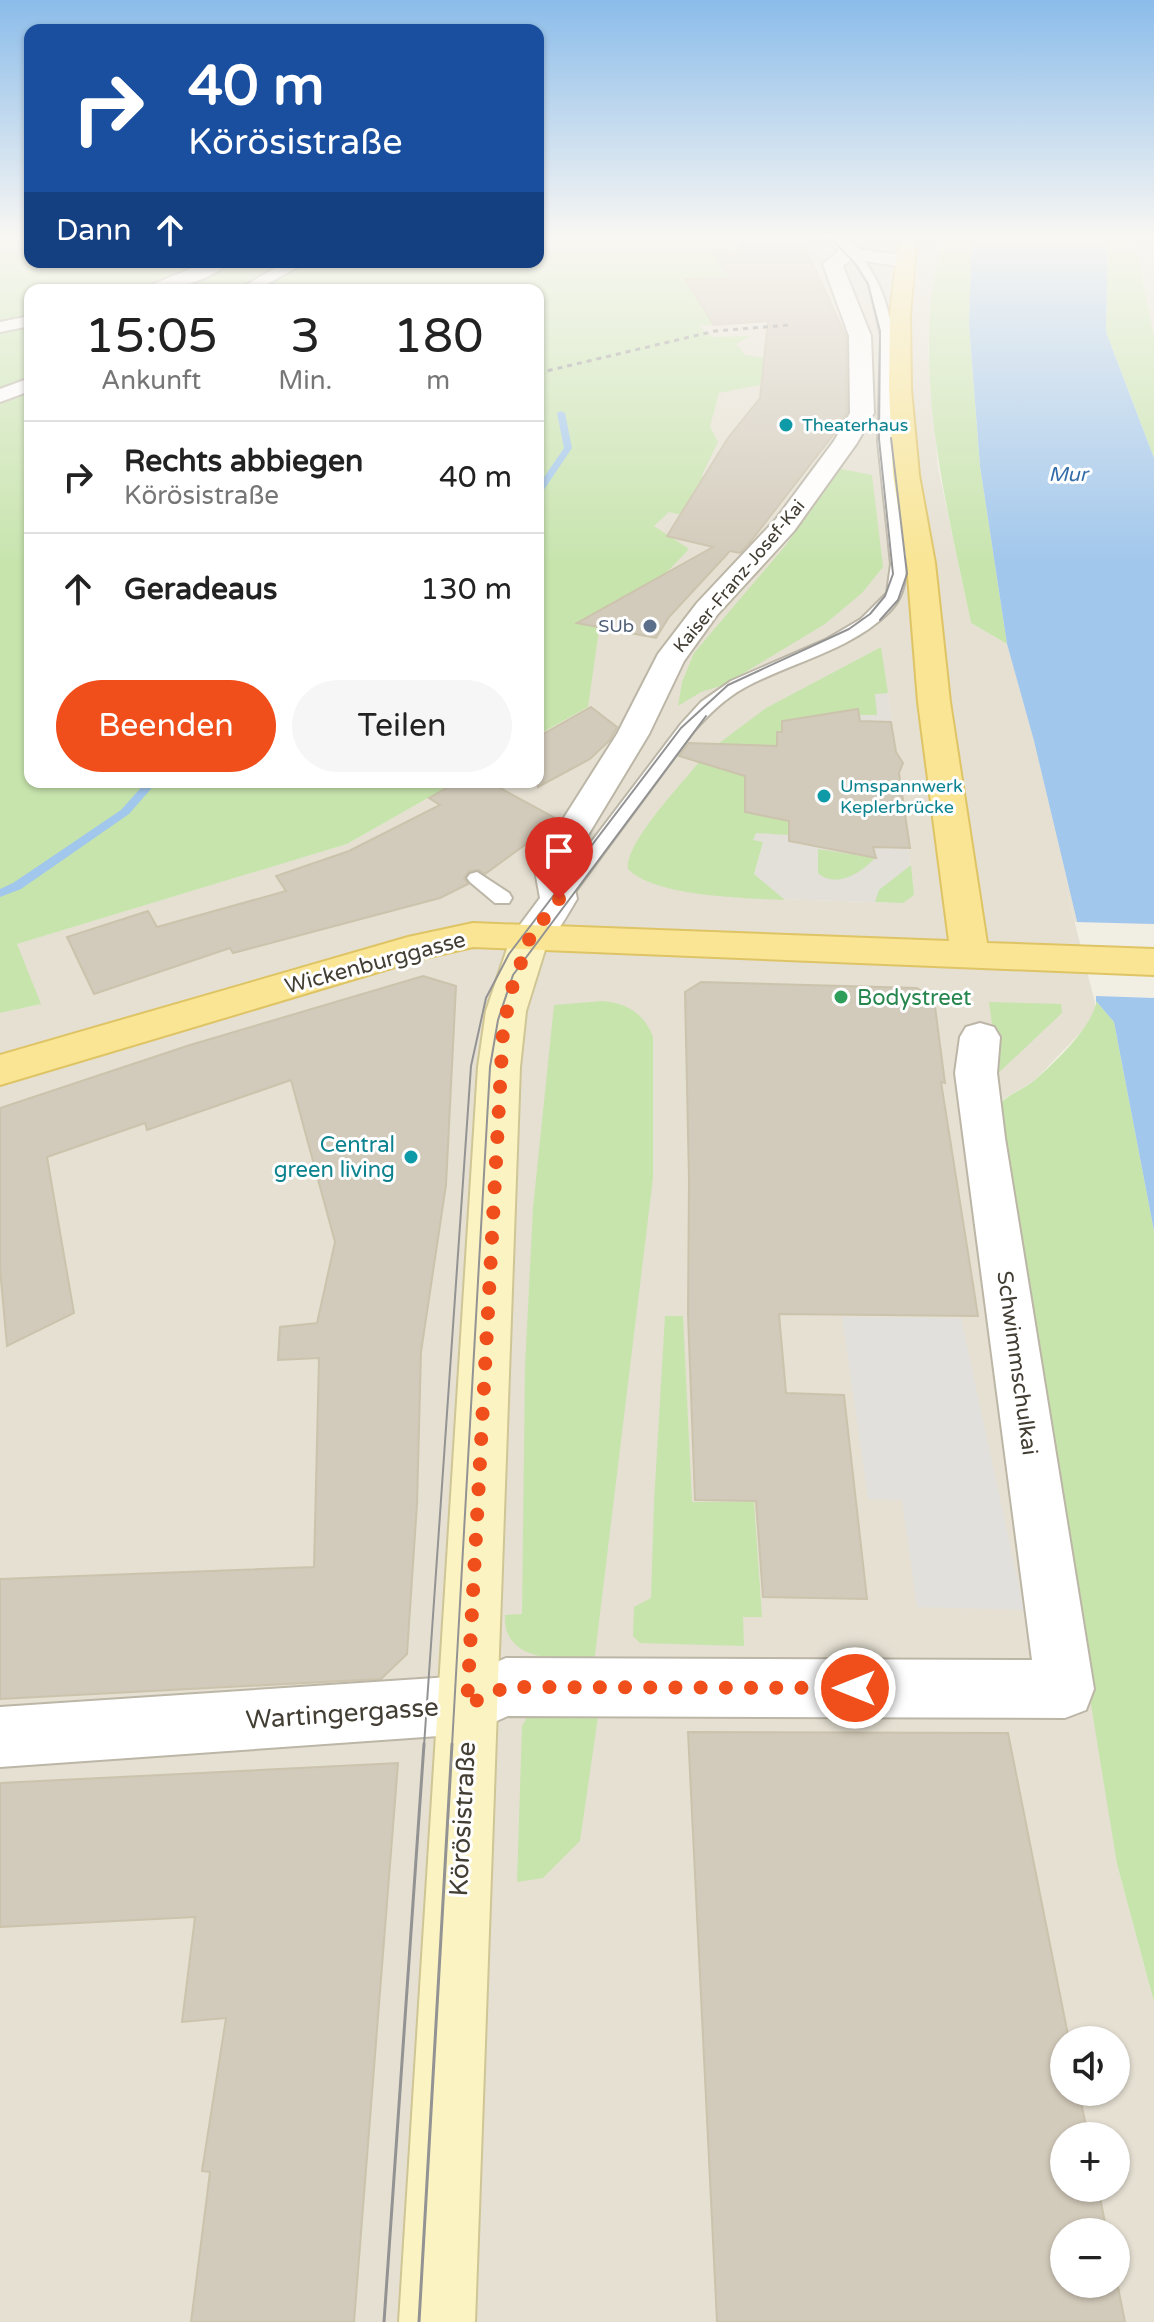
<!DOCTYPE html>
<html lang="de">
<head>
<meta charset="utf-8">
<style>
  :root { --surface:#fff; --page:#f6f6f6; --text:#222; --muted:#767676; --line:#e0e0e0; --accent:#f04e1b }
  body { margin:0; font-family:"Varela Round",sans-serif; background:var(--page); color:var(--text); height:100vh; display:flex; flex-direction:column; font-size:30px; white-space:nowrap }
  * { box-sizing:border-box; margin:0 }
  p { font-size:26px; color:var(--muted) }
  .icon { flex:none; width:44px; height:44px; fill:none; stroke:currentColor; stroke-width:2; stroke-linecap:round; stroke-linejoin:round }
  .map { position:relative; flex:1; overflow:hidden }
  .details { position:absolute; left:24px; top:284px; width:520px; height:504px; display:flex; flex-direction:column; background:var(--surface); border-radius:16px; box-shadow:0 2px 6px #0004 }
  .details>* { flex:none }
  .top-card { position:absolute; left:24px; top:24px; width:520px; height:244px; border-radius:16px; box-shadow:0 2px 6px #0004; background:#1a4fa0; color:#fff; overflow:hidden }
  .tools { position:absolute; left:1050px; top:2026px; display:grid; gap:16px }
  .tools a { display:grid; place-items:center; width:80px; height:80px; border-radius:50%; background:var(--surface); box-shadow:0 2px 6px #0004; font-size:40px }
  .pin { position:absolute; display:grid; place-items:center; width:68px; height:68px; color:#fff; margin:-82px -34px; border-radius:50% 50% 50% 0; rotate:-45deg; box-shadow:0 0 8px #0007 }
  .pin .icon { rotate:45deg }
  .me { position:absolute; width:88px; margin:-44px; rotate:270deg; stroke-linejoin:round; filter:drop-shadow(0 0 6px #0008) }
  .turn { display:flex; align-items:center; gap:28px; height:168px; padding:0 32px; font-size:36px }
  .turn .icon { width:104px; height:104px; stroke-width:2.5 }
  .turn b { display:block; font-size:56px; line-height:68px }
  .then { display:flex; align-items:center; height:76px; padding:0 32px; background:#0003; gap:16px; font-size:30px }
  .eta { display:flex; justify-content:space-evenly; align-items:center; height:136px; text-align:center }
  .eta b { font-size:48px; font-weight:600; line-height:56px }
  .action { display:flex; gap:16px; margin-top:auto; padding:16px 32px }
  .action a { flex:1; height:92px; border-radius:48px; background:var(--accent); color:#fff; font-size:32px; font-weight:600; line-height:92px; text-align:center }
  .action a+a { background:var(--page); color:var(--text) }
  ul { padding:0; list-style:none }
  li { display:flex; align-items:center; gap:24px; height:112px; padding:0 32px; border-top:2px solid var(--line) }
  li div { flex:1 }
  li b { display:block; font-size:30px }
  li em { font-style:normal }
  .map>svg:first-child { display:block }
  .residential { fill:#e5e0d2; fill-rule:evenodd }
  .industrial { fill:#e3dfd9 }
  .green { fill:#c7e4ad }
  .parking { fill:#e2e0dc }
  .water { fill:#a1c7ec }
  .pier { fill:#f1eee4 }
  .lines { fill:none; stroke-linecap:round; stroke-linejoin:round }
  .stream { fill:#a1c7ec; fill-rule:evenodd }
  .building { fill:#d2caba; stroke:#ccc3ad; stroke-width:2 }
  .service-casing { stroke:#bcb6a7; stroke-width:4 }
  .pedestrian-casing { stroke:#bcb6a7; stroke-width:4 }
  .minor-casing { stroke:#bcb6a7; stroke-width:4 }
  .secondary-casing { stroke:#cfc595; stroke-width:4 }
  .primary-casing { stroke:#dec465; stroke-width:4 }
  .service { fill:#fff; fill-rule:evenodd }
  .pedestrian { fill:#fff; fill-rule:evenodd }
  .minor { fill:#fff; fill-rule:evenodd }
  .secondary { fill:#fcf3c3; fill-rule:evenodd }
  .primary { fill:#f9e594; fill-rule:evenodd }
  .tram-far1 { stroke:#939393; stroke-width:2 }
  .tram { stroke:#939393; stroke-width:3 }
  .rail { stroke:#939393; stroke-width:3; stroke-dasharray:5 5; stroke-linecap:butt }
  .route { stroke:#f04e1b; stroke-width:14; stroke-dasharray:0 25.2 }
  .culture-dot { fill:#0f9aa8; stroke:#fff; stroke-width:3 }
  .service-dot { fill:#5c6f8a; stroke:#fff; stroke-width:3 }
  .leisure-dot { fill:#2e9e5b; stroke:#fff; stroke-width:3 }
  .labels { text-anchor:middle; stroke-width:6; stroke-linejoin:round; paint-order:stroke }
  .far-culture-label { font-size:18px; fill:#0d838f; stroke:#fff; text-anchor:start }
  .far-street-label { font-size:18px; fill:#433e34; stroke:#fff }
  .far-service-label { font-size:18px; fill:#4e5e75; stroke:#fff; text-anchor:end }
  .far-water-label { font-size:20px; font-style:italic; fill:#336da9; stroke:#fff }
  .street-label { font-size:22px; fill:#433e34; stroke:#fff }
  .leisure-label { font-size:22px; fill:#27864d; stroke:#fff; text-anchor:start }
  .culture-label { font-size:22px; fill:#0d838f; stroke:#fff; text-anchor:end }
  .near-street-label { font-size:26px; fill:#433e34; stroke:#fff }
</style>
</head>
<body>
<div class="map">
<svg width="1154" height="2322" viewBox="0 0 1154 2322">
  <rect width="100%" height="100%" fill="#f1eee4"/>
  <g class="residential">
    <path d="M 681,239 L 943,239 L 930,309 L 928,350 L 938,467 L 971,623 L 1007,644 L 1034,741 L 1096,1001 L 1093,1019 L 1085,1028 L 1034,1081 L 1000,1101 L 1117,1864 L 1154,2002 L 1154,2322 L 0,2322 L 0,1013 L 40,1004 L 16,944 L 347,844 L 456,782 L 538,782 L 538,735 L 588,707 L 538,628 L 698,324 ZM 881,647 L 896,752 L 903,763 L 899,773 L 914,895 L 902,903 L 748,898 L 763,842 L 708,834 L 766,708 ZM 1064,2040 L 1116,2040 L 1116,2092 L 1064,2092 ZM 1064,2136 L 1116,2136 L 1116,2188 L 1064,2188 ZM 1064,2232 L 1116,2232 L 1116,2284 L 1064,2284 Z"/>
    <polygon points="1134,239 1154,239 1154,336 1137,254"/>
  </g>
  <polygon class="industrial" points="881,647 896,752 903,763 899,773 914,895 903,903 748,898 763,842 709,834 636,843 706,753 766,708"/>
  <g class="green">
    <polygon points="0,239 30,239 30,262 538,262 538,239 731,239 740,243 739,253 720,264 733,286 709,317 714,325 699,325 711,337 750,336 736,344 745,355 765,358 760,385 719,393 710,427 718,442 702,475 712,484 716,523 669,512 654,526 689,549 665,574 609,604 600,623 588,707 538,735 538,290 30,290 30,782 456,782 347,844 17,944 41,1004 0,1013"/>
    <path d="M 943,239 L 972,239 L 969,324 L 980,466 L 1007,644 L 971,623 C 950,520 923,419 930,312 C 931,288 938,263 943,239 Z"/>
    <polygon points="1108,239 1134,239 1154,336 1154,458 1106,332"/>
    <polygon points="841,469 872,475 883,567 862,593 825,624 724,685 701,692 678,706 682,682 694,653 786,545"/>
    <path d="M 881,647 L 888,693 L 875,694 L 877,715 L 859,715 L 858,709 L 815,716 L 777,733 L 777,746 C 751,745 731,751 706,753 L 766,708 Z"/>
    <path d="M 699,762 L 761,776 L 745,778 L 745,812 L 769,817 L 788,813 L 789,835 L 756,833 L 753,840 L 763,842 L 754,874 L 785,900 C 747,898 655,897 628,869 C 625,843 681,785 699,762 Z"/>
    <path d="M 818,849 L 875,858 C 861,873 836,889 818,873 Z"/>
    <polygon points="911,865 914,895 903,903 875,902 879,890"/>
    <path d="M 603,1001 C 626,1003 644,1013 653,1037 L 653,1178 L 594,1663 C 560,1659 502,1662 505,1615 L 522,1614 L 525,1366 L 533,1208 L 554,1005 Z"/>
    <path d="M 1096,1001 L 1114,1022 L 1154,1231 L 1154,2002 L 1117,1864 L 994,1110 C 1005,1095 1021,1091 1035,1080 C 1054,1063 1094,1026 1096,1001 Z"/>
    <polygon points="989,1002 1061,1004 1062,1013 991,1080 994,1039"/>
    <polygon points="665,1316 683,1316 692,1502 754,1502 762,1617 743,1617 744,1646 640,1643 633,1636 634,1607 651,1598 654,1502"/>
    <polygon points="600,1703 580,1841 543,1878 517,1882 522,1726 534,1706"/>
  </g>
  <polygon class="parking" points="842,1317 961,1318 1024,1610 917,1607 902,1500 868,1499"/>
  <polygon class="water" points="972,239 1108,239 1106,332 1154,458 1154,1231 1114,1022 1096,1001 1034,741 1007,644 980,466 969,324"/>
  <polygon class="pier" points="1063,876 1075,922 1154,924 1154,998 1096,996 1096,1007"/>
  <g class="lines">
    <g class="stream">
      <polygon points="302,262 310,262 287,274 282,273"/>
      <polygon points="268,281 295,289 296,290 286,290 266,284"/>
      <polygon points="561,411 565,413 572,448 541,494 538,494 538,486 564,448 557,413"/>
      <polygon points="146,782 157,782 129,814 21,889 0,897 0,889 13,883 121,810"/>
    </g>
  </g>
  <g class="building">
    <polygon points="740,243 804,245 846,337 847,412 837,430 751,541 740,553 730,551 669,617 656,638 577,623 713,547 667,536 728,438 760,398 768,321 714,325 685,279 731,278 712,252 739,253"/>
    <polygon points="591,707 617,727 610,740 590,759 538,787 538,737"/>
    <polygon points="858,709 860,721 891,722 896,752 903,763 899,773 910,848 873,847 876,858 789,841 789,821 745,812 745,776 679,756 689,743 777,746 777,732 782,732 782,721"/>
    <polygon points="457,782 489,782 559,820 485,874 479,870 469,871 464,878 468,884 440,898 233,953 230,948 94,994 67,937 148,911 157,927 286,891 276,876 349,851 440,805 429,798"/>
    <polygon points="423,976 456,986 446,1185 421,1352 417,1504 407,1654 381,1679 0,1699 0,1579 314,1567 319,1358 278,1360 280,1327 317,1323 335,1242 291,1080 147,1130 145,1123 47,1157 74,1313 7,1346 0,1269 0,1108 190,1045"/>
    <polygon points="701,982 917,988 934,999 945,1083 941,1082 978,1316 779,1314 786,1393 844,1395 867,1599 763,1597 756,1501 695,1500 688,1314 689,1180 685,992"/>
    <polygon points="688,1732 1008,1733 1069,2040 1064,2040 1064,2092 1079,2092 1088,2136 1064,2136 1064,2188 1098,2188 1107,2232 1064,2232 1064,2284 1116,2284 1116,2277 1125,2322 717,2322"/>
    <polygon points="398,1763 354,2322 191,2322 210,2172 202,2171 226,2018 182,2022 195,1917 0,1927 0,1783"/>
  </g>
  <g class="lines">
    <defs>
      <g id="service">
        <path d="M 846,250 L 854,250 C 877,271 889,305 893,337 C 896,371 890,406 892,440 C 894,481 909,528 906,568 C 905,585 902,599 889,612 C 850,651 791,662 744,688 C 724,699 708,715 693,732 L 566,904 L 552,904 L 549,899 L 552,894 L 681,724 L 701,702 L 731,681 L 827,639 L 861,619 L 887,593 L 891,564 L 878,441 L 881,336 L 869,284 L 858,265 L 845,252 Z"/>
        <polygon points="477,872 509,893 512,898 509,903 495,903 470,882 467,878 470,874"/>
      </g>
      <g id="pedestrian">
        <path d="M 208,262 L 229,262 C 207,284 167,290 138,290 Z"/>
        <polygon points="286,262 306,262 257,290 237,290"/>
        <polygon points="30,316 30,326 0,332 0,322"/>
        <polygon points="30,378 30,391 0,402 0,389"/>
      </g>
      <g id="minor">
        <path d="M 825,239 L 847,239 L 862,250 L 904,255 L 914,261 L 904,267 L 852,259 L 843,266 L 871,336 L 874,413 L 857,443 L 794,531 L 717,615 L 684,661 L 649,734 L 570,865 L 577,899 C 562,923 549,955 517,946 L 511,937 L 540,898 L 534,865 L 617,734 L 658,654 L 697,603 L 776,519 L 834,441 L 850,413 L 849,336 L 823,264 L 839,251 Z"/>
        <polygon points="980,1023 994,1027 1000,1037 997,1073 1005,1138 1094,1689 1086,1710 1065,1718 508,1716 467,1734 0,1767 0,1707 465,1676 506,1658 1032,1660 955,1073 960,1037 966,1027"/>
      </g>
      <polygon id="secondary" points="530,925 543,928 549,937 526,1011 520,1067 475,2322 399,2322 478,1067 486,1011 511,937 517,928"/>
      <polygon id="primary" points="899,239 917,239 910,314 911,389 919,475 935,563 950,702 987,943 1154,949 1154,975 473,947 425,958 0,1085 0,1055 408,937 473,923 949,941 918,702 907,563 893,475 889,389 890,314"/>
    </defs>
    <use href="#service" class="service-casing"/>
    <use href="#pedestrian" class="pedestrian-casing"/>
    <use href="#minor" class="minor-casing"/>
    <use href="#secondary" class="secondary-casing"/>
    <use href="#primary" class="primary-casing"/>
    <use href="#service" class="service"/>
    <use href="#pedestrian" class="pedestrian"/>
    <use href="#minor" class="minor"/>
    <use href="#secondary" class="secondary"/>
    <use href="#primary" class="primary"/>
    <g class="tram-far1">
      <polyline points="880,620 898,600 907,574 891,438"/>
      <polyline points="424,1746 471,1066 486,998 509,954 681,728 728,685 849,629 870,614 885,596 893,574 879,439 880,331 868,284 853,261 831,239"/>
      <polyline points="452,1746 490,1067 498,1020 513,975 706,716"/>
    </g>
    <g class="tram">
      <polyline points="384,2322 424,1744"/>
      <polyline points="419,2322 452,1744"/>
    </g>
    <polyline class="rail" points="538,373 715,331 790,325"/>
  </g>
  <linearGradient id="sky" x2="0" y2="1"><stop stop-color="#8bbcea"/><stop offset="0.42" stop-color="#f9f7f3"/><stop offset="1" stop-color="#f9f7f3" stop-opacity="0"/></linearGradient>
  <rect width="1154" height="564" fill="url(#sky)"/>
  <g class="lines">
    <polyline class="route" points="559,899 530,937 511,991 503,1031 467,1705 506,1687 855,1688"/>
  </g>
  <g class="culture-dot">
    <circle cx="786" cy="425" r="8"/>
    <circle cx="824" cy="796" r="8"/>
    <circle cx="411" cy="1157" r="8"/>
  </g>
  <circle class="service-dot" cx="650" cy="626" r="8"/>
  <circle class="leisure-dot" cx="841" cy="997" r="8"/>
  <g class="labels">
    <g class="far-culture-label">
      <text x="802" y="431">Theaterhaus</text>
      <text x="840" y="792">Umspannwerk<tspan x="840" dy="21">Keplerbrücke</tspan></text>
    </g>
    <g class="far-street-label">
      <text transform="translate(739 576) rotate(-50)" y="6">Kaiser-Franz-Josef-Kai</text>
    </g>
    <g class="far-service-label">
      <text x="634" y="632">SUb</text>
    </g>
    <g class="far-water-label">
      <text x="1068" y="481">Mur</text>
    </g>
    <g class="street-label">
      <text transform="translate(375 962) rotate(-15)" y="8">Wickenburggasse</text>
      <text transform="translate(1018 1363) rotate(82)" y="8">Schwimmschulkai</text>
    </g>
    <g class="leisure-label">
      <text x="857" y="1005">Bodystreet</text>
    </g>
    <g class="culture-label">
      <text x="395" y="1152">Central<tspan x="395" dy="25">green living</tspan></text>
    </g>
    <g class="near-street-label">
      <text transform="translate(342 1713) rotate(-4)" y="9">Wartingergasse</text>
      <text transform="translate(462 1819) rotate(-87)" y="9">Körösistraße</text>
    </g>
  </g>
</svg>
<div class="tools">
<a><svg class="icon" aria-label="sound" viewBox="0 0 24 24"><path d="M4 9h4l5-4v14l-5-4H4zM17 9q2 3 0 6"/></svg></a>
<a>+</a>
<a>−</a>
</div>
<div class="pin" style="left:559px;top:899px;background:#d93025"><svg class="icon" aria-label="arrive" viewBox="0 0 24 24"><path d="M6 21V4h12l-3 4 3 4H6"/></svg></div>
<svg class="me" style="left:855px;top:1688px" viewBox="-20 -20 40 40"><circle r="17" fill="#f04e1b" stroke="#fff" stroke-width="3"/><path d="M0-11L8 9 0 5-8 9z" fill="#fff"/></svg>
<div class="top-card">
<div class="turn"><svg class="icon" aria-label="right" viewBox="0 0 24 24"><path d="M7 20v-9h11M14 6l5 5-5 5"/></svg><div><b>40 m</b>Körösistraße</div></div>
<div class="then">Dann<svg class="icon" aria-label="ahead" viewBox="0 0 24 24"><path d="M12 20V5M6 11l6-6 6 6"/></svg></div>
</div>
<section class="details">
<div class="eta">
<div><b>15:05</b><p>Ankunft</p></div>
<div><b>3</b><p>Min.</p></div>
<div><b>180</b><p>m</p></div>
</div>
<ul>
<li><svg class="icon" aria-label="right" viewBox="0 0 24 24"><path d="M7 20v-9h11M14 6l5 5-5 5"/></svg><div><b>Rechts abbiegen</b><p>Körösistraße</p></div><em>40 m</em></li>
<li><svg class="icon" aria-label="ahead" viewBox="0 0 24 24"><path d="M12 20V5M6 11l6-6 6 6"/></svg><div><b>Geradeaus</b></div><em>130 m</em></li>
</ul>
<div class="action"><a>Beenden</a><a>Teilen</a></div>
</section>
</div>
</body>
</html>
